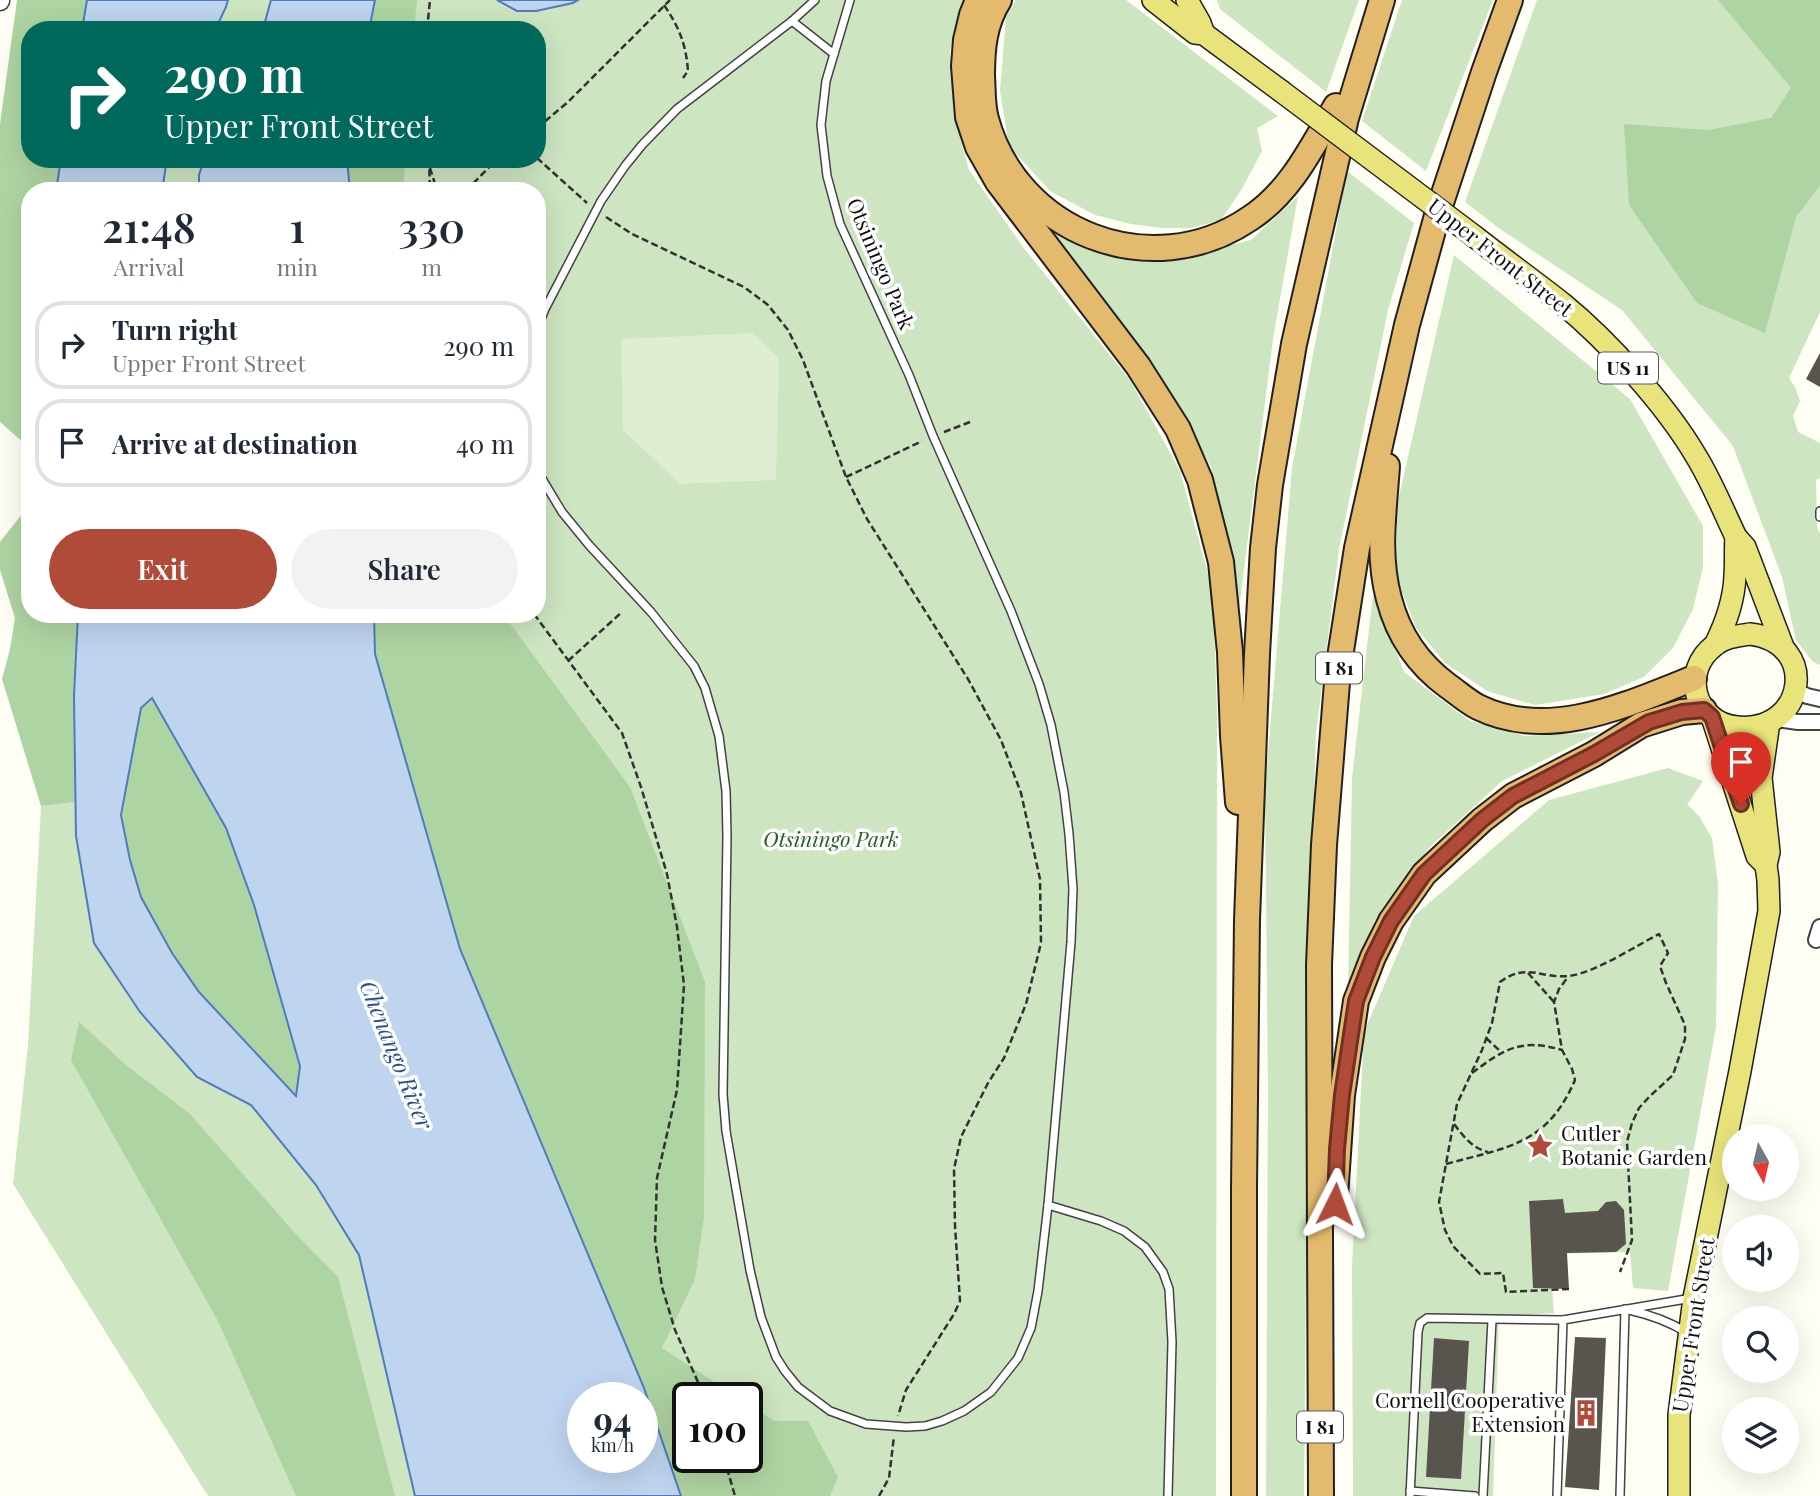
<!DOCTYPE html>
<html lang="en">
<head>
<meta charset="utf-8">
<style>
  :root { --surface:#fff; --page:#f2f2f3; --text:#1f2937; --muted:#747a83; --line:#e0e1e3; --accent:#b04a39 }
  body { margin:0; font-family:"Playfair Display",serif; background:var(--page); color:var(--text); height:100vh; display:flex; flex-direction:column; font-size:26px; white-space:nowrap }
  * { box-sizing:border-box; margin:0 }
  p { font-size:23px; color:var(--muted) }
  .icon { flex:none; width:38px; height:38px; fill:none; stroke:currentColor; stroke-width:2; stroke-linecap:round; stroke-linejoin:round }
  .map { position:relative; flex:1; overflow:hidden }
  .panel { position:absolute; left:21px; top:182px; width:525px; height:441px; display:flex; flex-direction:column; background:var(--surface); border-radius:28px; box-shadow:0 7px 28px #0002 }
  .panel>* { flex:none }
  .banner { position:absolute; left:21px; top:21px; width:525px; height:147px; border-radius:28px; box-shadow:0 7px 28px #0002; background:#00695c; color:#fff; overflow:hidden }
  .needle { width:46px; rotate:172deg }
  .tools { position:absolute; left:1722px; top:1124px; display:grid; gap:14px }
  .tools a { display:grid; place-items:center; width:77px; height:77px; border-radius:50%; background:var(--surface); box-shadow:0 7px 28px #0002; font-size:35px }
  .speed { position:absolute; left:567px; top:1382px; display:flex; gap:14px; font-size:35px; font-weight:700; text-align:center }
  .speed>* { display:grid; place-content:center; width:91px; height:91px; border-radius:50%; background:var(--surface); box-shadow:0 7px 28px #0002; line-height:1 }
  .speed small { font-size:18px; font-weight:400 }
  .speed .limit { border:4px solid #111; border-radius:10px; background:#fff; color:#111 }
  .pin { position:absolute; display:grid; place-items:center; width:60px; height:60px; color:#fff; margin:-72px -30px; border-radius:50% 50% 50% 0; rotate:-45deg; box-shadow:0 0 7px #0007 }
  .pin .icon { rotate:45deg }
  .me { position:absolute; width:77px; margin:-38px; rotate:3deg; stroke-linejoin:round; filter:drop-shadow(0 0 5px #0008) }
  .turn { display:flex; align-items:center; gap:24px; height:147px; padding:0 28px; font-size:32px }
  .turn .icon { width:91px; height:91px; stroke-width:2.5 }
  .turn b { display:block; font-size:49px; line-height:60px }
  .eta { display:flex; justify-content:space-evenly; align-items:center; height:119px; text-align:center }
  .eta b { font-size:42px; font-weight:600; line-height:49px }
  .cta { display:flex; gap:14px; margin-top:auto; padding:14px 28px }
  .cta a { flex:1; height:80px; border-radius:42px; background:var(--accent); color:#fff; font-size:28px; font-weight:600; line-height:80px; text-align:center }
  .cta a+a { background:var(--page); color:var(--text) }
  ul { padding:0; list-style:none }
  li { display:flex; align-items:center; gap:21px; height:88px; margin:0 14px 10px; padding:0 14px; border:4px solid var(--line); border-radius:28px }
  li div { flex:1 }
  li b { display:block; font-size:26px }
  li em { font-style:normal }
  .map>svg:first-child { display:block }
  .green { fill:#cde5c1; fill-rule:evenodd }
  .forest { fill:#afd4a3 }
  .pitch { fill:#dfedd2 }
  .water { fill:#bfd4ef; stroke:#4f7cbd; stroke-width:2; fill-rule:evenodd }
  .building { fill:#58544e }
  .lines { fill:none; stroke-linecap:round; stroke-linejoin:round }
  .service-casing { stroke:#434343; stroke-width:10 }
  .minor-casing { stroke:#434343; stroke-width:18 }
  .tertiary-casing { stroke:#434343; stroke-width:21 }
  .primary-casing { stroke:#212121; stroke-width:24 }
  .motorway-casing { stroke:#212121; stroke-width:28 }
  .path { stroke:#323232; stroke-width:2.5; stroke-dasharray:7 3.5; stroke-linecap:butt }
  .service { stroke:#fff; stroke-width:7 }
  .minor { stroke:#fff; stroke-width:14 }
  .tertiary { stroke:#fff; stroke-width:18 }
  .primary { stroke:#e8e37b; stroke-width:21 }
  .motorway { stroke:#e3ba6e; stroke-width:24 }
  .primary-bridge-casing { stroke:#212121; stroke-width:24; stroke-linecap:butt }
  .primary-bridge { stroke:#e8e37b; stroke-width:21 }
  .route-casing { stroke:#723025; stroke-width:18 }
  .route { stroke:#b04a39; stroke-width:12 }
  .labels { text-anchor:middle; stroke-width:7; stroke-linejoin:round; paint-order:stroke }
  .shield { fill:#fff; stroke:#585858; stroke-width:2 }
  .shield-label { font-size:19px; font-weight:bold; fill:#101010 }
  .street-label { font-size:21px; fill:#101010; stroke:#fff }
  .park-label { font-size:21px; font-style:italic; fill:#286128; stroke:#fff }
  .poi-label { font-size:21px; fill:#101010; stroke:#fff; text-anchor:start }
  .water-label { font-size:23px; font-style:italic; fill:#284f94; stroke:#fff }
</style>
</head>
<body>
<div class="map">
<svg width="1820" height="1496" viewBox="0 0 1820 1496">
  <rect width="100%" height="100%" fill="#fefef5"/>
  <g class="green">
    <polygon points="228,0 271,0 265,22 259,30 215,30 226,7"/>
    <path d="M 375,0 L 965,0 L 950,51 L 954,117 L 969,170 L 1023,247 L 1130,380 L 1180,471 L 1213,592 L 1217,714 L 1216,1496 L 667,1496 L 642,1398 L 460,949 L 374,614 L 537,614 L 537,191 L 350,191 L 347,159 L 537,159 L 537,30 L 369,30 ZM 688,1398 L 747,1398 L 747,1458 L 688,1458 Z"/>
    <polygon points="1016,0 1126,0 1278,116 1257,128 1262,151 1242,189 1221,220 1191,228 1162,228 1131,224 1095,215 1050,191 1009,146 1000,91 1006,17"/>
    <polygon points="1217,0 1359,0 1326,92 1220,9"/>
    <polygon points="1402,0 1493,0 1426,171 1362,121"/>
    <polygon points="1537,0 1820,0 1820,312 1789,378 1795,387 1800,401 1793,416 1798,432 1820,443 1820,478 1816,480 1817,528 1820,533 1820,665 1812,661 1796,640 1782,577 1733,446 1622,310 1500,229 1465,202"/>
    <polygon points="167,159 204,159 199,175 199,191 162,191"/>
    <polygon points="1347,171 1414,223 1388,310 1339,549 1316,733 1309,946 1304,1496 1266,1496 1268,1092 1265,789 1292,468"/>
    <polygon points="1298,196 1273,339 1239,609 1211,467 1175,400 1107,305 1045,224 1109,254 1177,259 1251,240"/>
    <polygon points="1454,255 1630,399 1703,526 1703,567 1693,609 1673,648 1644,677 1604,694 1535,705 1487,691 1445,663 1416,628 1397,579 1397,505"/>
    <polygon points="1373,594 1404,672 1470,721 1525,736 1600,732 1502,781 1430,847 1375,920 1348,991 1352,778"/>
    <polygon points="1668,768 1703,781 1687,805 1689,806 1699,816 1712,838 1718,884 1716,1027 1668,1291 1633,1288 1630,1252 1549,1254 1554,1313 1499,1316 1493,1496 1353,1496 1352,1266 1364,1032 1414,916 1549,800"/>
    <polygon points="76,802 76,836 94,943 197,1077 250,1105 316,1185 359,1255 415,1496 208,1496 13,1184 28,1045 41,806"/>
  </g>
  <g class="forest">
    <polygon points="17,0 87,0 82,30 30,30 30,159 61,159 56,191 30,191 30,497 25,444 0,422 0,124"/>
    <polygon points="375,0 417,0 414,30 369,30"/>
    <polygon points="1718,0 1820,0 1820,186 1796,217 1765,333 1697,303 1629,205 1624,124 1708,130 1771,118 1791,88"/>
    <polygon points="347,159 405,159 403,191 350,191"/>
    <polygon points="30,504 30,614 78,614 74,696 76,802 41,806 2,679 10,649 15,618 0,570 0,542"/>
    <polygon points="374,614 503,614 630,787 705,982 704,1217 695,1279 662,1348 739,1398 688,1398 688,1458 747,1458 747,1403 774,1421 808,1421 838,1477 830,1496 681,1496 644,1388 460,949 375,654"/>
    <polygon points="152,698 226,828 254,905 300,1066 297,1096 199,992 172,953 141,897 130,860 121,815 141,708"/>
    <polygon points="79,1022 126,1065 190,1114 294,1232 338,1277 395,1496 296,1496 218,1321 71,1060"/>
  </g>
  <polygon class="pitch" points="752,333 779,358 776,480 680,484 623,430 621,339"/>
  <g class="water">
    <polygon points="87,0 228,0 226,7 215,30 82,30"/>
    <polygon points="271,0 375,0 369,30 259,30 265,22"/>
    <polygon points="497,0 578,0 573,3 536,11 517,11"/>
    <polygon points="61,159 167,159 162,191 56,191"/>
    <polygon points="204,159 347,159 350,191 199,191 199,175"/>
    <path d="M 78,614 L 374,614 L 375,654 L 460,949 L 644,1388 L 681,1496 L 415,1496 L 359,1255 L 316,1185 L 251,1105 L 197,1077 L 140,1012 L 94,943 L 76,836 L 74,696 ZM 152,698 L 226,828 L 254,905 L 300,1066 L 296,1096 L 199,992 L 172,953 L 141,897 L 130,860 L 121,815 L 141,708 ZM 642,1398 L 642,1458 L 583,1458 L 583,1398 Z"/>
  </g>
  <g class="building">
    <polygon points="1820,353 1820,387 1806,379"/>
    <polygon points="1563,1199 1565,1213 1598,1211 1606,1202 1616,1201 1624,1210 1626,1244 1616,1252 1567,1253 1569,1289 1533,1288 1529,1201"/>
    <polygon points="1575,1337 1606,1338 1599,1490 1565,1487"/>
    <polygon points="1434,1338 1469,1341 1461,1479 1426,1477"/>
  </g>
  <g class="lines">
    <defs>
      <g id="service">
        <polyline points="792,21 834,54"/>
        <polyline points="537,329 545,309 601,201 625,166 642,145 677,109 792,21 815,0"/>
        <polyline points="537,467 541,477 562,512 589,545 651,612 694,666 705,688 719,736 726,791 727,837 723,1094 726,1131 750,1270 761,1317 776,1357 785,1371 798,1387 830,1411 866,1424 906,1427 925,1426 942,1421 964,1411 991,1392 1018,1358 1031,1328 1038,1291 1048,1205 1071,942 1073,889 1069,834 1064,792 1051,725 1039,684 1011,611 933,436 909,375 840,224 827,176 821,125 826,81 850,0"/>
        <polyline points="1820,511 1820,517"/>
        <polyline points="1048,1205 1101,1221 1124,1231 1145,1247 1163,1272 1169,1289 1172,1342 1168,1496"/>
        <path d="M 1629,1310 C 1651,1315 1668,1321 1686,1332"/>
        <polyline points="1410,1491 1475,1496"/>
        <polyline points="1410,1496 1418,1332 1420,1323 1427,1318 1563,1320"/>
        <polyline points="1483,1496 1492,1320"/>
        <polyline points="1557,1496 1563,1320 1692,1298"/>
        <polyline points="1620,1496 1625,1309"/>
      </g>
      <g id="minor">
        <polyline points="1797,691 1807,696 1820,699"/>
        <polyline points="1776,719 1798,722 1820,722"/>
        <polyline points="1816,940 1820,927"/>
      </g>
      <polyline id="tertiary" points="0,1 0,0"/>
      <g id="primary">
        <polyline points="1153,0 1195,33 1204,34 1281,91"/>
        <polyline points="1187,0 1200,23 1204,34"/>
        <path d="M 1474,236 C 1503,259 1534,281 1563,304 C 1609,342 1666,405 1696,456 C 1712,482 1723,510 1736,537 L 1745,547 L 1783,647"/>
        <path d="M 1750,634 C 1820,642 1806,734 1737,727 C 1694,723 1680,671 1715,645 C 1725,637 1737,636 1750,634 Z"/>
        <path d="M 1715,645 C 1726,623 1734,601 1735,576 C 1736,563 1735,550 1736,537"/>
        <polyline points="1712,717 1757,856 1766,865"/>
        <polyline points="1679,1496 1679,1415 1694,1298 1740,1071 1769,911 1768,880 1766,865 1769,852 1761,778 1769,722"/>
      </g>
      <g id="motorway">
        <polyline points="978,0 972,15 966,40 964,66 968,117 978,147 998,182 1138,366 1178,429 1200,480 1221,562 1230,652 1233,736 1238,802"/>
        <path d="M 999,0 C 984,24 982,49 982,76 C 983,90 982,105 986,119 C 1017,233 1151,285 1249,219 C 1290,193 1312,147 1336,106"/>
        <path d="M 1387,466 C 1384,510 1377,555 1389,599 C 1398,634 1418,664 1448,686 C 1458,693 1468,702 1478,707 C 1549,742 1628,704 1694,678"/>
        <polyline points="1335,1197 1342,1095 1356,1001 1373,957 1391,921 1424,874 1482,820 1513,796 1594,754 1641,725 1682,712 1704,710"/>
        <polyline points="1244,1496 1244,1188 1247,920 1257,654 1263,548 1270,485 1294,344 1346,118 1382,0"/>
        <polyline points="1321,1496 1319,965 1324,845 1338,670 1357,548 1407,325 1438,212 1484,72 1510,0"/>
      </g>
    </defs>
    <use href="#service" class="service-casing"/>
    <use href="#minor" class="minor-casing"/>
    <use href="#tertiary" class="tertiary-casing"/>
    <use href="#primary" class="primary-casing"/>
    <use href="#motorway" class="motorway-casing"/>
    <g class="path">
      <path d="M 664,5 C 679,27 686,44 688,71 L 683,78"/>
      <polyline points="427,30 430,0"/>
      <polyline points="537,128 568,102 670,0"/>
      <polyline points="537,158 587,203"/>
      <polyline points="429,159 430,191"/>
      <polyline points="430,168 435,184 449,191"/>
      <polyline points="466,191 497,159"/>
      <polyline points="606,217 632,234 744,287 768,305 788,330 803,360 846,477 867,519 968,679 1001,740 1021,793 1040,879 1041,943 1026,1004 1004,1058 988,1083 961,1137 954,1169 955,1226 960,1301 954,1314 906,1390 898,1416"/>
      <polyline points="944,432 970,422"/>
      <polyline points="846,477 922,441"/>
      <polyline points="534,614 622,733 641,787 667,874 677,927 684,985 677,1090 657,1178 655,1240 662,1287 675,1330 705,1398"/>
      <polyline points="568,661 622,612"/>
      <polyline points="1528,973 1554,1002"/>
      <polyline points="1486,1038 1501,1052"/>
      <path d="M 1472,1073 C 1504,1049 1521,1038 1562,1050"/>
      <path d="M 1454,1124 C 1464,1137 1472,1148 1488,1152"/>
      <path d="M 1446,1164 C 1508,1147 1547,1145 1575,1080 L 1572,1069 L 1562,1050 L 1554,1002 L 1559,989 L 1568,977"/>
      <path d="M 1569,1289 L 1506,1292 L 1503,1273 L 1480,1274 L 1453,1246 L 1445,1230 L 1439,1202 L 1457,1104 L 1482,1050 L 1492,1023 L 1500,982 C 1527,962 1541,979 1569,976 C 1594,973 1636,946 1659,934 L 1668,953 L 1660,966 L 1666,983 L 1685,1025 L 1685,1039 L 1673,1075 L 1650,1096 L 1639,1108 L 1632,1123 L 1627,1142 L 1632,1240 L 1620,1272"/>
      <polyline points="724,1458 735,1496"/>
      <polyline points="879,1496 889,1478 894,1436"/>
    </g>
    <use href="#service" class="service"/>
    <use href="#minor" class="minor"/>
    <use href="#tertiary" class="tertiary"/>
    <use href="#primary" class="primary"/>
    <use href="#motorway" class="motorway"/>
    <defs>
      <polyline id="primary-bridge" points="1281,91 1474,236"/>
    </defs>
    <use href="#primary-bridge" class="primary-bridge-casing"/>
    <use href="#primary-bridge" class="primary-bridge"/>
  </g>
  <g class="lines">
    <defs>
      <polyline id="route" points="1335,1204 1337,1149 1342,1095 1356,1001 1373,957 1391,921 1424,874 1482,820 1513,796 1594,754 1649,722 1682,712 1704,710 1712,717 1741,804"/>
    </defs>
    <use href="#route" class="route-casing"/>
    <use href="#route" class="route"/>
  </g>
  <defs>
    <symbol id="sight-bare" viewBox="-9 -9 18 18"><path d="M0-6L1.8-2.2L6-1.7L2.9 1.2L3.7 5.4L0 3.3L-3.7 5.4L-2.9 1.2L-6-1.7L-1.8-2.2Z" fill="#b04a39" stroke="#fff" stroke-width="2.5" paint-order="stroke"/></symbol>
    <symbol id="building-bare" viewBox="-9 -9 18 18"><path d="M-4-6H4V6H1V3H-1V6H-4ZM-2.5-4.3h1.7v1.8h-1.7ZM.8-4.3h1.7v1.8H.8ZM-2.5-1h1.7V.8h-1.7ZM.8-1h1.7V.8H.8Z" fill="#b04a39" stroke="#fff" stroke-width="2.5" paint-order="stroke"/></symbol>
  </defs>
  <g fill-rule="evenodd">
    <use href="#sight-bare" x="1521" y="1127" width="38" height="38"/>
    <use href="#building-bare" x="1567" y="1394" width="38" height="38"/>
  </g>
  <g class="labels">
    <g class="shield">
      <rect x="1598" y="352.5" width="60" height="31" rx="5"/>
      <rect x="1316" y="652.5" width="46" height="31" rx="5"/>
      <rect x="1297" y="1411.5" width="46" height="31" rx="5"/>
    </g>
    <g class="shield-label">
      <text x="1628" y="375">US 11</text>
      <text x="1339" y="675">I 81</text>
      <text x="1320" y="1434">I 81</text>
    </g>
    <g class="street-label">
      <text transform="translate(1500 258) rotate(38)" y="7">Upper Front Street</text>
      <text transform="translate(880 264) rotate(67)" y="7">Otsiningo Park</text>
      <text transform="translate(1694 1325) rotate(-81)" y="7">Upper Front Street</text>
    </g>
    <g class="park-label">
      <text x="831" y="847">Otsiningo Park</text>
    </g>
    <g class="poi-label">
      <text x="1561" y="1141">Cutler<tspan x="1561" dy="24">Botanic Garden</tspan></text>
      <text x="1565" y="1408" text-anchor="end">Cornell Cooperative<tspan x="1565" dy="24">Extension</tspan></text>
    </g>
    <g class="water-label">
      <text transform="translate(396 1055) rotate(68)" y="8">Chenango River</text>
    </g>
  </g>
</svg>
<div class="tools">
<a><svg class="needle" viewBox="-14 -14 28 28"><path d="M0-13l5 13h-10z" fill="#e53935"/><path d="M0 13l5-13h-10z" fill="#747a83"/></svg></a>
<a><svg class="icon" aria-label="sound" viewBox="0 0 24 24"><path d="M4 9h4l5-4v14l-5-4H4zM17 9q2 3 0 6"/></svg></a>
<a><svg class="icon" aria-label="search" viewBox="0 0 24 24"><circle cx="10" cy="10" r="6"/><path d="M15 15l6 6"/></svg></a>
<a><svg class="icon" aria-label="layers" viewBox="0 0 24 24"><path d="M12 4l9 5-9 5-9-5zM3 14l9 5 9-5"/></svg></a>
</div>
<div class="speed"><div>94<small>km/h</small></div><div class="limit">100</div></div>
<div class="pin" style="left:1741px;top:804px;background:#d93025"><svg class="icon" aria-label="arrive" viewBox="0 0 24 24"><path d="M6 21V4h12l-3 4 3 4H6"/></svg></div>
<svg class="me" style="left:1335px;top:1204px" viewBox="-20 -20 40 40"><path d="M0-17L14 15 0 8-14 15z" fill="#b04a39" stroke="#fff" stroke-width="4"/></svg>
<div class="banner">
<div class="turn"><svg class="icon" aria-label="right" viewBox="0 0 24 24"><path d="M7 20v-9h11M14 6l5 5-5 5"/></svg><div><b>290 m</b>Upper Front Street</div></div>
</div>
<section class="panel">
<div class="eta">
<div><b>21:48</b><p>Arrival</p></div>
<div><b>1</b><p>min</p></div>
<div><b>330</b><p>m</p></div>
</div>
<ul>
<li><svg class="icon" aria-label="right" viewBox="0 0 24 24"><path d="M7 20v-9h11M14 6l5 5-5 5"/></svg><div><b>Turn right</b><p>Upper Front Street</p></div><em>290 m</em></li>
<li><svg class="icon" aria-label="arrive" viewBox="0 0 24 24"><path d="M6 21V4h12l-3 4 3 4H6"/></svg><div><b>Arrive at destination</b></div><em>40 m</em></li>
</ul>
<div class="cta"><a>Exit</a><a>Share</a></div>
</section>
</div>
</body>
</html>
